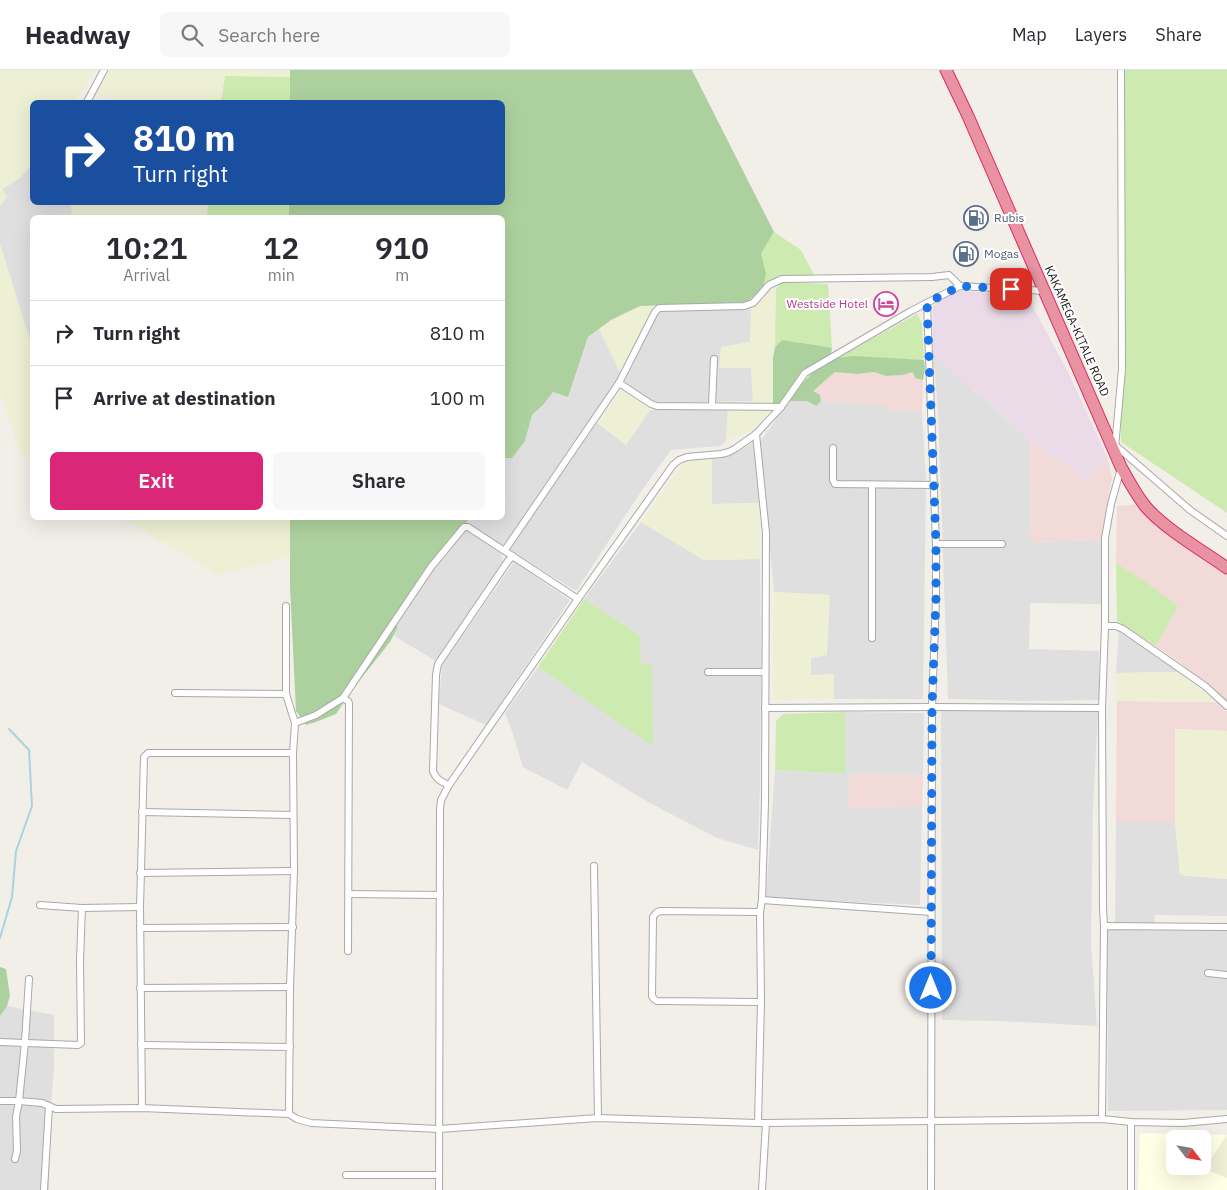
<!DOCTYPE html>
<html lang="en">
<head>
<meta charset="utf-8">
<style>
  :root { --surface:#fff; --page:#f7f7f7; --text:#2b2b33; --muted:#7c7c81; --line:#e1e1e2; --accent:#db2777 }
  body { margin:0; font-family:"IBM Plex Sans",sans-serif; background:var(--page); color:var(--text); height:100vh; display:flex; flex-direction:column; font-size:19px; white-space:nowrap }
  * { box-sizing:border-box; margin:0 }
  p { font-size:16px; color:var(--muted) }
  .icon { flex:none; width:28px; height:28px; fill:none; stroke:currentColor; stroke-width:2; stroke-linecap:round; stroke-linejoin:round }
  .map { position:relative; flex:1; overflow:hidden }
  .drawer { position:absolute; left:30px; top:145px; width:475px; height:305px; display:flex; flex-direction:column; background:var(--surface); border-radius:8px; box-shadow:0 5px 20px #0002 }
  .drawer>* { flex:none }
  .banner { position:absolute; left:30px; top:30px; width:475px; height:105px; border-radius:8px; box-shadow:0 5px 20px #0002; background:#1a4fa0; color:#fff; overflow:hidden }
  .needle { width:32px; rotate:121deg }
  .tools { position:absolute; left:1166px; top:1060px; display:grid; gap:10px }
  .tools a { display:grid; place-items:center; width:45px; height:45px; border-radius:8px; background:var(--surface); box-shadow:0 5px 20px #0002; font-size:25px }
  .pin { position:absolute; display:grid; place-items:center; width:42px; height:42px; color:#fff; margin:-21px; border-radius:10px; box-shadow:0 2px 8px #0006 }
  .me { position:absolute; width:55px; margin:-28px; rotate:0deg; stroke-linejoin:round; filter:drop-shadow(0 0 4px #0008) }
  .turn { display:flex; align-items:center; gap:18px; height:105px; padding:0 20px; font-size:22px }
  .turn .icon { width:65px; height:65px; stroke-width:2.5 }
  .turn b { display:block; font-size:35px; line-height:42px }
  .eta { display:flex; justify-content:space-evenly; align-items:center; height:85px; text-align:center }
  .eta b { font-size:30px; font-weight:600; line-height:35px }
  .button { display:flex; gap:10px; margin-top:auto; padding:10px 20px }
  .button a { flex:1; height:58px; border-radius:8px; background:var(--accent); color:#fff; font-size:20px; font-weight:600; line-height:58px; text-align:center }
  .button a+a { background:var(--page); color:var(--text) }
  ul { padding:0; list-style:none }
  li { display:flex; align-items:center; gap:15px; height:65px; padding:0 20px; border-top:1px solid var(--line) }
  li div { flex:1 }
  li b { display:block; font-size:19px }
  li em { font-style:normal }
  header { display:flex; align-items:center; gap:30px; box-sizing:border-box; height:70px; padding:0 25px; background:var(--surface); border-bottom:1px solid var(--line) }
  header strong { font-size:24px }
  nav { display:flex; gap:28px; margin-inline-start:auto; font-size:18px }
  .search { width:350px; height:45px; background:var(--page); display:flex; align-items:center; gap:12px; box-sizing:border-box; padding:0 18px; border-radius:8px; color:var(--muted); font-size:19px }
  .map>svg:first-child { display:block }
  .residential { fill:#e0dfdf }
  .commercial { fill:#f2dad9 }
  .industrial { fill:#ebdbe8 }
  .education { fill:#ffffe5; fill-rule:evenodd }
  .farmland { fill:#eef0d5 }
  .grass { fill:#cdebb0 }
  .forest { fill:#add19e }
  .lines { fill:none; stroke-linecap:round; stroke-linejoin:round }
  .stream { stroke:#aad3df; stroke-width:2 }
  .street-casing { stroke:#a9a9a9; stroke-width:8 }
  .highway-casing { stroke:#dc2a67; stroke-width:13 }
  .street { stroke:#fff; stroke-width:6 }
  .highway { stroke:#e892a2; stroke-width:11 }
  .route { stroke:#1a73e8; stroke-width:9; stroke-dasharray:0 16.2 }
  .labels { text-anchor:middle; stroke-width:4; stroke-linejoin:round; paint-order:stroke }
  .service-label { font-size:12px; fill:#4e5e75; stroke:#fff; text-anchor:start }
  .hotel-label { font-size:12px; fill:#b23c85; stroke:#fff; text-anchor:end }
  .street-label { font-size:12px; fill:#222; stroke:#fff }
</style>
</head>
<body>
<header>
<strong>Headway</strong>
<div class="search"><svg class="icon" aria-label="search" viewBox="0 0 24 24"><circle cx="10" cy="10" r="6"/><path d="M15 15l6 6"/></svg>Search here</div>
<nav><a>Map</a><a>Layers</a><a>Share</a></nav>
</header>
<div class="map">
<svg width="1227" height="1120" viewBox="0 0 1227 1120">
  <rect width="100%" height="100%" fill="#f2efe9"/>
  <g class="residential">
    <polygon points="32,94 32,132 71,133 72,147 32,148 32,277 0,174 0,135 7,127 2,119 20,108"/>
    <polygon points="751,237 751,272 720,298 751,298 753,331 652,333 625,312 658,242"/>
    <polygon points="599,259 621,304 608,325 573,373 503,476 467,452 469,448 502,448 503,388 512,388 525,371 532,345 544,334 553,322 568,327 588,267"/>
    <polygon points="933,284 1030,370 1031,472 1101,470 1101,534 1030,533 1029,579 1099,581 1099,630 1028,631 948,629 938,340"/>
    <polygon points="789,331 807,331 816,336 821,331 887,335 888,341 922,341 926,411 923,629 834,629 834,605 811,605 811,588 829,525 774,522 760,372"/>
    <polygon points="728,338 726,371 721,376 671,380 640,423 576,521 509,480 597,353 626,375 650,340"/>
    <polygon points="753,372 759,433 712,434 712,388 734,384"/>
    <polygon points="641,452 704,490 760,489 761,607 760,713 758,780 717,768 648,732 582,692 567,720 523,697 513,664 505,643 538,597 564,614 652,595 641,595 640,566 584,529"/>
    <polygon points="462,457 501,484 503,492 436,591 394,566 397,559 398,541"/>
    <polygon points="514,492 570,530 486,655 439,634 442,595"/>
    <polygon points="1119,559 1179,602 1116,603"/>
    <polygon points="941,640 1098,642 1093,738 1091,874 1097,956 999,951 942,950"/>
    <polygon points="845,642 924,643 923,705 850,704 848,737 922,737 920,835 766,828 775,700 845,704"/>
    <polygon points="1116,752 1175,752 1180,805 1227,809 1227,846 1155,845 1154,854 1115,852"/>
    <polygon points="1107,860 1227,861 1227,1040 1108,1041"/>
    <polygon points="7,936 54,945 54,1000 51,1033 49,1120 0,1120 0,946"/>
  </g>
  <g class="commercial">
    <polygon points="913,301 915,308 923,310 922,341 887,341 887,335 821,331 820,325 812,321 835,302 857,304 874,302 886,306 903,305"/>
    <polygon points="1030,370 1048,383 1068,395 1085,409 1108,389 1112,408 1101,470 1031,472"/>
    <polygon points="1138,434 1227,503 1227,634 1183,595 1156,576 1178,536 1116,493 1117,436"/>
    <polygon points="1117,631 1218,632 1227,642 1227,661 1175,659 1175,752 1116,752"/>
    <polygon points="850,704 923,705 922,737 848,738"/>
  </g>
  <polygon class="industrial" points="953,221 1026,224 1069,304 1108,389 1085,410 1068,395 1048,383 1030,370 933,284 933,236"/>
  <path class="education" d="M 1140,1063 L 1227,1065 L 1205,1098 L 1227,1108 L 1227,1120 L 1138,1120 ZM 1175,1069 L 1202,1069 L 1202,1096 L 1175,1096 Z"/>
  <g class="farmland">
    <polygon points="0,0 95,0 74,32 32,32 32,94 20,108 2,119 7,127 0,135"/>
    <polygon points="110,0 290,0 290,7 225,7 221,32 118,32 96,24"/>
    <polygon points="71,132 208,133 207,148 72,147"/>
    <polygon points="0,176 1,177 32,277 32,390 21,384 0,322"/>
    <polygon points="776,219 775,277 773,288 773,334 753,331 751,298 719,298 721,277 750,272 751,237 768,220"/>
    <polygon points="654,235 621,304 599,259 611,250 640,236"/>
    <polygon points="622,320 650,340 626,375 597,353"/>
    <polygon points="728,338 770,340 753,360 726,371"/>
    <polygon points="712,388 712,434 759,433 760,489 704,490 641,452 685,391"/>
    <polygon points="121,448 290,448 290,486 219,505"/>
    <polygon points="774,522 830,525 827,585 811,588 811,605 834,604 834,629 772,630"/>
    <polygon points="1179,602 1218,632 1117,631 1116,603"/>
    <polygon points="1175,659 1227,661 1227,809 1180,805 1175,752"/>
    <polygon points="1227,1065 1227,1108 1205,1099"/>
  </g>
  <g class="grass">
    <polygon points="1118,0 1227,0 1227,443 1121,372 1120,66"/>
    <polygon points="225,6 290,7 290,32 221,32"/>
    <polygon points="208,133 289,133 289,147 207,147"/>
    <polygon points="774,162 801,180 814,205 778,206 763,218 761,184"/>
    <path d="M 781,212 L 828,214 L 832,278 C 815,274 799,273 782,270 L 775,277 L 776,219 Z"/>
    <polygon points="917,244 922,253 924,290 837,288"/>
    <polygon points="1116,493 1147,513 1178,536 1156,576 1117,551"/>
    <polygon points="584,529 640,566 641,594 652,595 653,676 538,597"/>
    <polygon points="845,642 845,704 775,700 776,651 783,644"/>
  </g>
  <g class="forest">
    <polygon points="290,0 692,0 774,162 761,184 766,204 763,218 747,232 640,236 611,250 588,267 568,327 553,322 544,334 532,345 525,371 512,388 503,388 502,148 289,148 289,133 502,132 502,32 290,32"/>
    <path d="M 782,270 C 798,273 815,274 832,278 L 831,284 L 801,302 L 780,334 L 773,334 L 773,288 L 775,277 Z"/>
    <polygon points="854,286 924,290 925,299 923,310 915,308 913,302 903,305 886,306 874,302 857,304 835,302 813,321 820,325 821,331 816,336 807,331 789,331 796,320 814,301 837,288"/>
    <polygon points="290,448 469,448 467,452 428,496 398,541 397,559 390,572 352,620 336,644 316,652 306,655 296,641 290,517"/>
    <polygon points="0,897 6,899 10,926 7,936 0,946"/>
  </g>
  <g class="lines">
    <polyline class="stream" points="0,868 12,827 16,781 32,736 29,680 9,659"/>
    <defs>
      <g id="street">
        <polyline points="87,32 104,0"/>
        <polyline points="927,233 936,474 936,528 932,637 931,1120"/>
        <polyline points="619,313 651,334 657,336 781,337"/>
        <polyline points="712,335 714,289"/>
        <polyline points="756,364 766,463 765,733 762,830 760,842 761,932 758,1053"/>
        <polyline points="1115,375 1190,440 1227,466"/>
        <polyline points="833,378 833,410 835,414 935,415"/>
        <polyline points="1115,378 1122,299 1121,0"/>
        <polyline points="936,474 1002,474"/>
        <polyline points="505,480 619,313 655,242 659,238 744,236 753,233 769,215 782,209 932,207 949,205 960,216"/>
        <polyline points="286,536 286,624 295,653 293,683 294,801 290,917 289,1044"/>
        <polyline points="1105,556 1116,556 1123,559 1205,616 1227,636"/>
        <polyline points="872,568 872,415"/>
        <polyline points="708,602 765,602"/>
        <polyline points="175,623 286,624"/>
        <polyline points="343,628 348,631 349,633 348,881"/>
        <polyline points="765,638 932,637 1102,638"/>
        <polyline points="295,653 316,645 343,628 431,497 464,457 468,457 578,529"/>
        <path d="M 449,715 C 441,712 436,709 433,701 L 436,605 L 438,594 L 508,491 L 513,486"/>
        <polyline points="142,742 293,745"/>
        <polyline points="594,796 598,1048"/>
        <polyline points="140,803 294,801"/>
        <polyline points="349,824 440,825"/>
        <polyline points="762,830 931,842"/>
        <polyline points="40,835 82,838 140,837"/>
        <polyline points="760,842 660,841 656,843 653,847 652,926 654,929 657,931 761,932"/>
        <polyline points="1104,856 1103,838 1102,638 1105,556 1105,468 1111,434 1121,398"/>
        <polyline points="140,858 293,857"/>
        <polyline points="1208,903 1227,905"/>
        <polyline points="29,909 25,972 19,1031 42,1033 56,1039 142,1038 289,1044 297,1049 311,1053 439,1059 598,1048 758,1053 1102,1049 1131,1052 1183,1053 1227,1049"/>
        <polyline points="140,918 290,917"/>
        <polyline points="0,972 78,975 81,973 80,890 82,838"/>
        <polyline points="141,975 290,977"/>
        <polyline points="0,1031 19,1031 16,1047 17,1081 15,1089"/>
        <polyline points="142,1038 140,837 144,687 148,683 293,683"/>
        <polyline points="1102,1049 1104,856 1227,857"/>
        <polyline points="346,1105 438,1105"/>
        <polyline points="44,1120 49,1036"/>
        <polyline points="439,1120 440,739 441,730 449,715 578,529 673,395 679,390 687,387 721,384 729,382 736,378 756,364 781,337 805,303 911,241 960,216 1045,221"/>
        <polyline points="762,1120 766,1053"/>
        <polyline points="1131,1120 1131,1052"/>
      </g>
      <path id="highway" d="M 946,0 L 968,46 L 1121,397 C 1129,411 1136,425 1146,437 C 1165,459 1203,481 1227,498"/>
    </defs>
    <use href="#street" class="street-casing"/>
    <use href="#highway" class="highway-casing"/>
    <use href="#street" class="street"/>
    <use href="#highway" class="highway"/>
  </g>
  <g class="lines">
    <polyline class="route" points="931,918 932,637 936,528 936,474 927,233 960,216 1011,219"/>
  </g>
  <defs>
    <symbol id="fuel-ring" viewBox="-11 -11 22 22"><circle r="9.5" fill="#fff" stroke="#5c6f8a" stroke-width="1.5"/><path d="M-5.5-6h7V0h2V4h1.3V-2.5L3-4.5l.8-.8L6-3V5H2.5V1h-1V6h-7ZM-4.2-4.7v3.2H.2V-4.7Z" fill="#5c6f8a"/></symbol>
    <symbol id="hotel-ring" viewBox="-11 -11 22 22"><circle r="9.5" fill="#fff" stroke="#d1479c" stroke-width="1.5"/><path d="M-6-4.5h1.5V1H6V5H4.5V3h-9V5H-6ZM-4 0a1.8 1.8 0 1 1 3.6 0ZM.5 0V-2.5h3Q6-2.5 6 0Z" fill="#d1479c"/></symbol>
  </defs>
  <g fill-rule="evenodd">
    <use href="#fuel-ring" x="962" y="134" width="28" height="28"/>
    <use href="#fuel-ring" x="952" y="170" width="28" height="28"/>
    <use href="#hotel-ring" x="872" y="220" width="28" height="28"/>
  </g>
  <g class="labels">
    <g class="service-label">
      <text x="994" y="152">Rubis</text>
      <text x="984" y="188">Mogas</text>
    </g>
    <g class="hotel-label">
      <text x="868" y="238">Westside Hotel</text>
    </g>
    <g class="street-label">
      <text transform="translate(1077 261) rotate(66)" y="4">KAKAMEGA-KITALE ROAD</text>
    </g>
  </g>
</svg>
<div class="tools">
<a><svg class="needle" viewBox="-14 -14 28 28"><path d="M0-13l5 13h-10z" fill="#e53935"/><path d="M0 13l5-13h-10z" fill="#7c7c81"/></svg></a>
</div>
<div class="pin" style="left:1011px;top:219px;background:#d93025"><svg class="icon" aria-label="arrive" viewBox="0 0 24 24"><path d="M6 21V4h12l-3 4 3 4H6"/></svg></div>
<svg class="me" style="left:931px;top:918px" viewBox="-20 -20 40 40"><circle r="17" fill="#1a73e8" stroke="#fff" stroke-width="3"/><path d="M0-11L8 9 0 5-8 9z" fill="#fff"/></svg>
<div class="banner">
<div class="turn"><svg class="icon" aria-label="right" viewBox="0 0 24 24"><path d="M7 20v-9h11M14 6l5 5-5 5"/></svg><div><b>810 m</b>Turn right</div></div>
</div>
<section class="drawer">
<div class="eta">
<div><b>10:21</b><p>Arrival</p></div>
<div><b>12</b><p>min</p></div>
<div><b>910</b><p>m</p></div>
</div>
<ul>
<li><svg class="icon" aria-label="right" viewBox="0 0 24 24"><path d="M7 20v-9h11M14 6l5 5-5 5"/></svg><div><b>Turn right</b></div><em>810 m</em></li>
<li><svg class="icon" aria-label="arrive" viewBox="0 0 24 24"><path d="M6 21V4h12l-3 4 3 4H6"/></svg><div><b>Arrive at destination</b></div><em>100 m</em></li>
</ul>
<div class="button"><a>Exit</a><a>Share</a></div>
</section>
</div>
</body>
</html>
